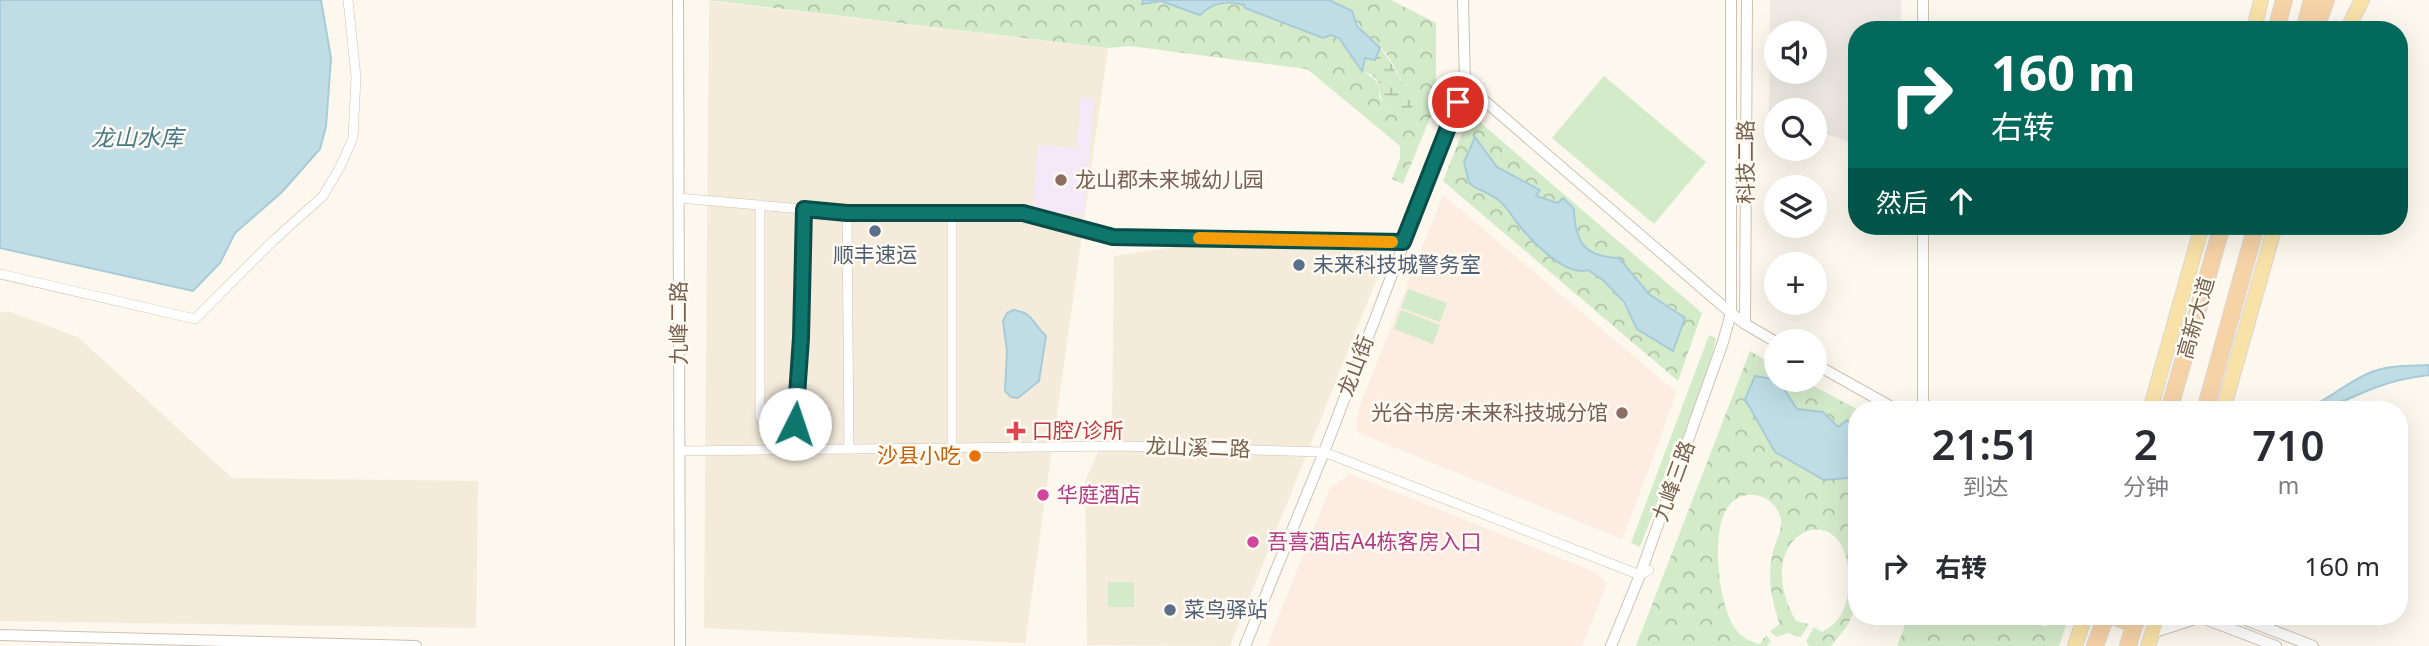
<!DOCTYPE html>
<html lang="zh">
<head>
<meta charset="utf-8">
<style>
  :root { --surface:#fff; --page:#f2f2f3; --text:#2b2b33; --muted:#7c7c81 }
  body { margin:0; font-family:"Noto Sans","Noto Sans SC",sans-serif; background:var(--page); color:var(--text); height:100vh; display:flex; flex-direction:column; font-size:26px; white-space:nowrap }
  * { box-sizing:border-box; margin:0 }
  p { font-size:23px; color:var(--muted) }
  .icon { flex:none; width:38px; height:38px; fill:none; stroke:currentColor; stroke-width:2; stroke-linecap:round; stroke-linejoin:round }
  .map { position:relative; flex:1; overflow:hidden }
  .panel { position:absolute; left:1848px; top:401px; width:560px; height:224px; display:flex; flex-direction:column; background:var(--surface); border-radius:28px; box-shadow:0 7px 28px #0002 }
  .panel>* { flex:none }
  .hud { position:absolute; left:1848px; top:21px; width:560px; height:214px; border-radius:28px; box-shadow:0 7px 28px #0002; background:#00695c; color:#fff; overflow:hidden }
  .buttons { position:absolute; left:1764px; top:21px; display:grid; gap:14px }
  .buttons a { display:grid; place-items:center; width:63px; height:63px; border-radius:50%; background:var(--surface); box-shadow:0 7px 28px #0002; font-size:35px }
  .pin { position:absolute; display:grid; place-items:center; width:60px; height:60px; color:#fff; margin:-30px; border:4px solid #fff; border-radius:50%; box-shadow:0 2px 7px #0007 }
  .me { position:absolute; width:77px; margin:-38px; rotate:4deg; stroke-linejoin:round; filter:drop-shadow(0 0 5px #0008) }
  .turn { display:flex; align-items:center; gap:24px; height:147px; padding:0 28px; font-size:32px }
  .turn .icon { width:91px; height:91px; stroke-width:2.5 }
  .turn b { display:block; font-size:49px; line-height:60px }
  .then { display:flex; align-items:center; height:66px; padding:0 28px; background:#0003; gap:14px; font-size:26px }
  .eta { display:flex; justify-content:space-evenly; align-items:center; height:119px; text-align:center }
  .eta b { font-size:42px; font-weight:600; line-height:49px }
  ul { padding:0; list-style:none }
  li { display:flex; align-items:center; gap:21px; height:91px; padding:0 28px }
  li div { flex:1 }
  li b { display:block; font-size:26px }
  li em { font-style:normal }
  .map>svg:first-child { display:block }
  .residential { fill:#f4ebdb }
  .commercial { fill:#fcece1 }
  .industrial { fill:#efeae4; fill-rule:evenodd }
  .education { fill:#f5e9f9 }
  .grass { fill:#d4ebca }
  .forest { fill:url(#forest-crowns); fill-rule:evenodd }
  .wetland { fill:url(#wetland-marsh) }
  .water { fill:#c0dde6; stroke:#a7cbd8; stroke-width:2 }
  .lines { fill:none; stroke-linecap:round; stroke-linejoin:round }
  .minor-casing { stroke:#cfc1b1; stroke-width:10 }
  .tertiary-casing { stroke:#cfc1b1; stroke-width:12 }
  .primary-casing { stroke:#dcd6d1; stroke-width:16 }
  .trunk-casing { stroke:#dcd6d1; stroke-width:18 }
  .minor { stroke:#fff; stroke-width:9 }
  .tertiary { stroke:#fff; stroke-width:10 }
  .primary { stroke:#f8e2a8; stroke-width:14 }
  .trunk { stroke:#f6d2a7; stroke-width:16 }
  .route-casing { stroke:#0a4d48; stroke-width:18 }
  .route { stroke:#0f766e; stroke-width:12 }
  .slow { stroke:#f59e0b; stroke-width:12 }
  .education-dot { fill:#8d6e63; stroke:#fffbf3; stroke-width:2.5 }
  .service-dot { fill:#5c6f8a; stroke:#fffbf3; stroke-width:2.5 }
  .health-dot { fill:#e0444e; stroke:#fffbf3; stroke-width:2.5 }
  .food-dot { fill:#e8710a; stroke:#fffbf3; stroke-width:2.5 }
  .hotel-dot { fill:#d1479c; stroke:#fffbf3; stroke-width:2.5 }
  .labels { text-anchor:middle; stroke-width:5; stroke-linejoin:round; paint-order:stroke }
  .street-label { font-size:21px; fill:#78624f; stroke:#fffbf3 }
  .education-label { font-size:21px; fill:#785e54; stroke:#fffbf3; text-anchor:start }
  .service-label { font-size:21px; fill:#4e5e75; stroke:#fffbf3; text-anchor:start }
  .health-label { font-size:21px; fill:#be3a42; stroke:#fffbf3; text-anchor:start }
  .food-label { font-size:21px; fill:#c56008; stroke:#fffbf3; text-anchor:end }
  .hotel-label { font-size:21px; fill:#b23c85; stroke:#fffbf3; text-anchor:start }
  .water-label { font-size:23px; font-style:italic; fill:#48798b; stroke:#fffbf3 }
</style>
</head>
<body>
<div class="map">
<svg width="2429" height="646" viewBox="0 0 2429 646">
  <defs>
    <pattern id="forest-crowns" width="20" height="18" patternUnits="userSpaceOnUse" patternTransform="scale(1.75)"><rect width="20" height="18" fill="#d4ebca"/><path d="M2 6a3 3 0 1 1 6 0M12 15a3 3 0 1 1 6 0" fill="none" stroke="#b1c2a6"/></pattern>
    <pattern id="wetland-marsh" width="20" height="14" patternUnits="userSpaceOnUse" patternTransform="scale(1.75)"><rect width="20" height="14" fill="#d4ebca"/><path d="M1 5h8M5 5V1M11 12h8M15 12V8" fill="none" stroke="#b1c2a6"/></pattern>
  </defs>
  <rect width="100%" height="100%" fill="#fcf8ed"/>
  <g class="residential">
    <polygon points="709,1 1108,48 1025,643 704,628"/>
    <polygon points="1228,239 1377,251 1380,271 1230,646 1087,645 1085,482 1112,420 1114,256"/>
    <polygon points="8,311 78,337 232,478 478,481 476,628 0,621 0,313"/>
  </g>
  <g class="commercial">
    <polygon points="1443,195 1676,392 1652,461 1622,539 1356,432 1359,408"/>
    <polygon points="1350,474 1592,571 1607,583 1582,646 1267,646 1330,488"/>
  </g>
  <path class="industrial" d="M 1770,0 L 1901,0 L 1901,30 L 1857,30 L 1857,145 L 1815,130 L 1815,110 L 1776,110 L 1776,116 L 1769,113 ZM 1776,33 L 1815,33 L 1815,72 L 1776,72 Z"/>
  <polygon class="education" points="1081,97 1094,98 1084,215 1032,211 1038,145 1077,148"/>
  <g class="grass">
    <polygon points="1604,76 1706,162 1654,224 1552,138"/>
    <polygon points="1408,289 1447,303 1440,322 1401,308"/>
    <polygon points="1401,310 1440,325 1433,344 1394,329"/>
    <polygon points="1709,335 1716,338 1709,369 1640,547 1631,543"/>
    <rect x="1108" y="582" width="26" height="25"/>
  </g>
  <g class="forest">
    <path d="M 707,0 L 1143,0 L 1142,3 L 1161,1 L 1200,15 C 1213,2 1227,0 1244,5 L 1245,9 L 1323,38 L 1331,35 C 1345,40 1352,58 1362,69 C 1365,74 1373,77 1379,84 L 1379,97 L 1389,109 L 1412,96 L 1412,91 C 1399,82 1398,72 1390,59 C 1377,38 1361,38 1352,11 L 1329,0 L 1391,0 L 1436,23 L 1436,97 L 1432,113 L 1403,184 L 1392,179 L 1400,158 L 1400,146 L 1307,69 L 1130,46 L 1108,48 Z"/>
    <path d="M 1474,117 L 1702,313 L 1678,381 L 1443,181 L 1468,118 ZM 1476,138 L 1497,167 L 1540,189 L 1536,196 L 1558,203 L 1563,199 L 1574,209 C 1575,242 1584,257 1619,258 L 1649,294 L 1674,309 L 1637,329 C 1623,300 1614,288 1588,270 C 1559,279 1524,229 1509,210 C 1495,193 1478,178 1464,162 Z"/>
    <path d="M 1750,351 L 1776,366 L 1776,380 L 1802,380 L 1857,409 L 1857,432 L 1847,420 L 1838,427 L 1823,412 L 1797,409 L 1777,380 L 1755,376 L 1745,399 L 1775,452 L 1824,480 L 1857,477 L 1857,605 L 1847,626 L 1831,646 L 1809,646 L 1806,641 L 1814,627 L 1822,632 C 1840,623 1847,608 1848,589 C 1857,488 1743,527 1796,621 L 1809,624 L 1801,637 L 1788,633 L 1776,637 L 1770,631 L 1780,624 C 1771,601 1767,576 1773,551 C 1776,541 1782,531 1781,520 C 1777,495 1743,485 1728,507 C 1710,531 1718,608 1737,631 C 1743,638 1751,642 1760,644 L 1766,635 L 1771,641 L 1767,646 L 1636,646 Z"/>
    <polygon points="1905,616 2036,616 2044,627 2055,621 2054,616 2069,616 2059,646 1897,646 1904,628"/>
  </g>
  <path class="wetland" d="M 1380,48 C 1394,62 1396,80 1412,91 L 1412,96 L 1417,102 L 1402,118 C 1387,108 1379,103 1379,83 L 1372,75 L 1362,71 L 1365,57 L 1375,60 Z"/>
  <g class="water">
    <polygon points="0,0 321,0 331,58 326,126 320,149 282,192 235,233 220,263 193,291 0,248"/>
    <path d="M 1143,0 L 1329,0 L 1352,11 L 1357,26 L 1380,48 L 1375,60 L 1365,58 L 1362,71 L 1339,38 L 1331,35 L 1323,38 L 1245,8 L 1244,5 C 1227,0 1213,2 1200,15 L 1161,1 L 1142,4 Z"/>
    <path d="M 1475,137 L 1497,167 L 1540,190 L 1536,196 L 1558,203 L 1563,198 L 1574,209 C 1575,242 1584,257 1619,258 L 1649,294 L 1685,318 L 1673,351 L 1637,329 L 1624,302 L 1604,281 L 1588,270 C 1565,277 1531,240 1518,224 C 1511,215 1506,205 1497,199 C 1488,192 1477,190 1469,183 L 1464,162 Z"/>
    <path d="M 1013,310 C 1033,312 1031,322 1046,336 L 1039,381 L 1018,398 L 1011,397 L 1005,391 L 1007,351 L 1003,321 L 1007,313 Z"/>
    <path d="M 2429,365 L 2429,375 C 2413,377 2396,380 2380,386 C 2355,394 2333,410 2306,409 C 2330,399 2349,380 2374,371 C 2391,365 2411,366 2429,365 Z"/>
    <polygon points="1755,376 1778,380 1797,409 1823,412 1838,427 1847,420 1857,432 1857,477 1824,480 1775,452 1745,399"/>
  </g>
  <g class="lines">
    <defs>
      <g id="minor">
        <polyline points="679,198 847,213 1022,213 1113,237 1403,242"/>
        <polyline points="760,205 760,417 765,427 789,429 795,424 801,338 804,209"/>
        <polyline points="847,213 849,449"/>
        <polyline points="952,213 952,448"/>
        <polyline points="0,274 195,319 273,241 323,196 340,167 353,138 356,77 348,0"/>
        <polyline points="680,451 1121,446 1324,452 1640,575 1649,570"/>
      </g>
      <g id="tertiary">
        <polyline points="678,0 680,646"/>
        <polyline points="1923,0 1923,30"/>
        <polyline points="1465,84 1731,313 1745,324 1776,342"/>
        <polyline points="1923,226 1923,410"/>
        <polyline points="1745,324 1747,0"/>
        <polyline points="1815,364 1897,410"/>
        <polyline points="2236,616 2313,646"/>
        <polyline points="2152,633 2195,619 2205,619 2276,646"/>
        <polyline points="0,635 416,646"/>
        <polyline points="1245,646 1324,452 1465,84 1463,0"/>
        <polyline points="1611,646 1640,575 1723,342 1731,313 1731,0"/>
      </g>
      <g id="primary">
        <polyline points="2254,30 2261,0"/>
        <polyline points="2347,30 2362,0"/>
        <polyline points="2150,410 2202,226"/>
        <polyline points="2223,410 2275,226"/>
        <polyline points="2075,646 2085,616"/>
        <polyline points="2148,646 2158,616"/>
      </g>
      <g id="trunk">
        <polyline points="2276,30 2284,0"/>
        <polyline points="2304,30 2312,0"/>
        <polyline points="2315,30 2326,0"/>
        <polyline points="2169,410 2222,226"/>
        <polyline points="2205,410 2256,226"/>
        <polyline points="2111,616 2135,624"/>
        <polyline points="2095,646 2106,616"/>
        <polyline points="2128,646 2137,616"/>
      </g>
    </defs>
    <use href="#minor" class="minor-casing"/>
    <use href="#tertiary" class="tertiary-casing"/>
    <use href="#primary" class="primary-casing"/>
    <use href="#trunk" class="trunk-casing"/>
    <use href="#minor" class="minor"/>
    <use href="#tertiary" class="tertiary"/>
    <use href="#primary" class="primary"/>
    <use href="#trunk" class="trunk"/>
  </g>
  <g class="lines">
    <defs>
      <polyline id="route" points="795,424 801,338 804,209 847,213 1023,213 1113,237 1403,242 1458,102"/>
    </defs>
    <use href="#route" class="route-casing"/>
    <use href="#route" class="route"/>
    <polyline class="slow" points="1199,238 1392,242"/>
  </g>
  <g class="education-dot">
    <circle cx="1061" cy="180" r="7"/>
    <circle cx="1622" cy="413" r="7"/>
  </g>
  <g class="service-dot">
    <circle cx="875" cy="231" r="7"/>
    <circle cx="1299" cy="265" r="7"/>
    <circle cx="1170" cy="610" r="7"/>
  </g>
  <path class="health-dot" d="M1012.5 420.5h7v7h7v7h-7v7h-7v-7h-7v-7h7z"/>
  <circle class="food-dot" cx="975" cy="456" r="7"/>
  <g class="hotel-dot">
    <circle cx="1043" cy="495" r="7"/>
    <circle cx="1253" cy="542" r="7"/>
  </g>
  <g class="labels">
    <g class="street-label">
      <text transform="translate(1746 162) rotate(-90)" y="7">科技二路</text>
      <text transform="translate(2196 318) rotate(-74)" y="7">高新大道</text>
      <text transform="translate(679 323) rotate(-90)" y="7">九峰二路</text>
      <text transform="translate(1356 366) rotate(-69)" y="7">龙山街</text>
      <text transform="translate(1198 448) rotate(2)" y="7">龙山溪二路</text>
      <text transform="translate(1674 481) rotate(-70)" y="7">九峰三路</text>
    </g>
    <g class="education-label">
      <text x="1075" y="187">龙山郡未来城幼儿园</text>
      <text x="1608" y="420" text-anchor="end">光谷书房·未来科技城分馆</text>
    </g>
    <g class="service-label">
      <text x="875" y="262" text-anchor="middle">顺丰速运</text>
      <text x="1313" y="272">未来科技城警务室</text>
      <text x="1184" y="617">菜鸟驿站</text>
    </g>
    <g class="health-label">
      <text x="1032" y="438">口腔/诊所</text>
    </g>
    <g class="food-label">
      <text x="961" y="463">沙县小吃</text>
    </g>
    <g class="hotel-label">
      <text x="1057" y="502">华庭酒店</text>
      <text x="1267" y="549">吾喜酒店A4栋客房入口</text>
    </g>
    <g class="water-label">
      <text x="137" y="146">龙山水库</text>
    </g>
  </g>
</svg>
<div class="buttons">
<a><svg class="icon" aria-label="sound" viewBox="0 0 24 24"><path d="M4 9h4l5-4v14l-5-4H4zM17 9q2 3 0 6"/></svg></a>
<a><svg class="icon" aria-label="search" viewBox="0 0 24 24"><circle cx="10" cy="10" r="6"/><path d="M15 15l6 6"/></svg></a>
<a><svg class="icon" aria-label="layers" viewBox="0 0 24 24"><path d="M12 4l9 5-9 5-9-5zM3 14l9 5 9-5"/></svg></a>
<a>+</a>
<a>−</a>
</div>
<div class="pin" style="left:1458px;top:102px;background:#d93025"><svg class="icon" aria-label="arrive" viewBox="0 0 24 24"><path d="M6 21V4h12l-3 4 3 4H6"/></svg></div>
<svg class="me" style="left:795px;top:424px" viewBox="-20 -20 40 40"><circle r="19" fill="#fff"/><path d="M0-13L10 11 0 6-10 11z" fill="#0f766e"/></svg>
<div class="hud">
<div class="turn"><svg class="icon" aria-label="right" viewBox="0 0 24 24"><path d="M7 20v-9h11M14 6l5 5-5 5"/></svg><div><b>160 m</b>右转</div></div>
<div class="then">然后<svg class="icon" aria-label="ahead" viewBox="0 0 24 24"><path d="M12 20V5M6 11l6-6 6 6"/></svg></div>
</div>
<section class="panel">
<div class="eta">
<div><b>21:51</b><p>到达</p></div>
<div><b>2</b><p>分钟</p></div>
<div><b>710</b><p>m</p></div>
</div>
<ul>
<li><svg class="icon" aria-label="right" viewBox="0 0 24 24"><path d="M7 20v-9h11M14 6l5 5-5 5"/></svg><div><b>右转</b></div><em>160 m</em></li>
</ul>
</section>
</div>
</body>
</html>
